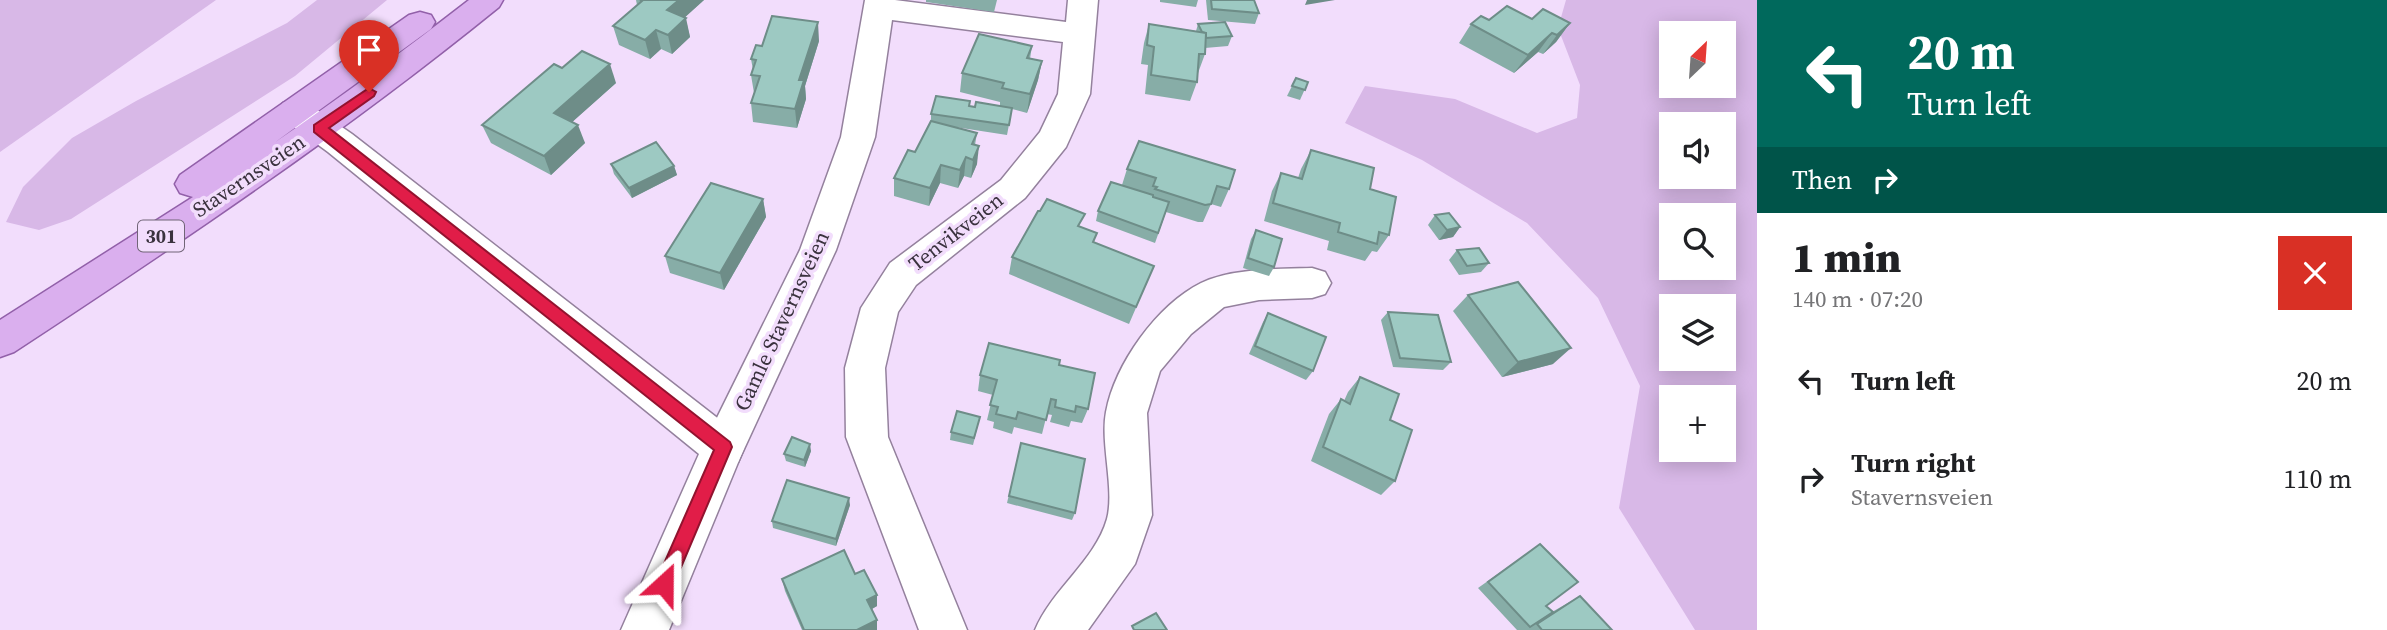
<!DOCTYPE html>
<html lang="en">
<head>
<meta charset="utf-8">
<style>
  :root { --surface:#fff; --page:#f6f6f6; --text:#202124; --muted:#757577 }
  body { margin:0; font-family:"Source Serif 4",serif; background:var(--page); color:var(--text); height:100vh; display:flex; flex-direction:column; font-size:26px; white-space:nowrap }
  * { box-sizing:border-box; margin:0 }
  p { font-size:23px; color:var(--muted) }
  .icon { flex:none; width:38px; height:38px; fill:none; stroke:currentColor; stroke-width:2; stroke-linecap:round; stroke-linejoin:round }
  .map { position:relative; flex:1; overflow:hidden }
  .side { display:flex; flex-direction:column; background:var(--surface); width:630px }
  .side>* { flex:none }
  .hud { background:#00695c; color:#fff; overflow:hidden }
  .needle { width:46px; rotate:25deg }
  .tools { position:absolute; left:1659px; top:21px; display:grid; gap:14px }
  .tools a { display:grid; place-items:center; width:77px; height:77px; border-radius:0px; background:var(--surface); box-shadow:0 4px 18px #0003; font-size:35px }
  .pin { position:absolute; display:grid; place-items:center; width:60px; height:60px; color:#fff; margin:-72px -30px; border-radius:50% 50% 50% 0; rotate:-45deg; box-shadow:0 0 7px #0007 }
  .pin .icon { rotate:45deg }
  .me { position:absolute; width:77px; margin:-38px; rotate:24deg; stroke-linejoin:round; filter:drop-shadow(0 0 5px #0008) }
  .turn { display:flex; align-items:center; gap:24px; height:147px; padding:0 35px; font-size:32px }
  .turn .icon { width:91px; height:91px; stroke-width:2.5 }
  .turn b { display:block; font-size:49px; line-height:60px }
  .then { display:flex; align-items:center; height:66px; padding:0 35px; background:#0003; gap:14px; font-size:26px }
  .round { display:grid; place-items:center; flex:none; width:74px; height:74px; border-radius:0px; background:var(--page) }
  .headline { display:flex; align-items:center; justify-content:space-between; height:119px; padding:0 35px }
  h1 { font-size:42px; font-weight:800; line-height:52px }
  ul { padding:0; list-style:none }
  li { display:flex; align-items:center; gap:21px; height:98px; padding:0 35px }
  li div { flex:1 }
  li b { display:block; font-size:26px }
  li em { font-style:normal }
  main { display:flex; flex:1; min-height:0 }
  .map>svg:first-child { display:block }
  .green { fill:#d8b8e7; fill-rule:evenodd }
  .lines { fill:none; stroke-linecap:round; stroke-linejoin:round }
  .street-casing { stroke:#94819d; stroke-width:3 }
  .secondary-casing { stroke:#94819d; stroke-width:3 }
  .primary-casing { stroke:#9260a9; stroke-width:3 }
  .street { fill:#fff; fill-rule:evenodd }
  .secondary { fill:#fff; fill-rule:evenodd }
  .primary { fill:#daafee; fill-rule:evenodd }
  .wall { fill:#87ada7 }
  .shaded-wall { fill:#6e8d88 }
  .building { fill:#9dc9c2; stroke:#6e8d88; stroke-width:2 }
  .route { fill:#e11d48; stroke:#92132f; stroke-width:2 }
  .labels { text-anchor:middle; stroke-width:7; stroke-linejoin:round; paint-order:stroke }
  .shield { fill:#f2ddfc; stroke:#716577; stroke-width:2 }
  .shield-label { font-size:19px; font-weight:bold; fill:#3a323e }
  .street-label { font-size:21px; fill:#3a323e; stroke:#f2ddfc }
</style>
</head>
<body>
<main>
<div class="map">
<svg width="1757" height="630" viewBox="0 0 1757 630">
  <rect width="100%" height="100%" fill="#f2ddfc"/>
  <g class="green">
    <polygon points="0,0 216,0 0,152"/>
    <polygon points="317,0 387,0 295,76 71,219 39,230 6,222 23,187 72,138 136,101 287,23"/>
    <path d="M 1566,0 L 1757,0 L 1757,630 L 1695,630 L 1619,508 L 1640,386 L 1598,298 L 1527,223 L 1422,160 L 1345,123 L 1365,86 L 1455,99 L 1537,133 L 1577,118 L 1580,85 L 1558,28 ZM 1671,33 L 1724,33 L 1724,86 L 1671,86 ZM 1671,124 L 1724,124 L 1724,177 L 1671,177 ZM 1671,215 L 1724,215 L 1724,268 L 1671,268 ZM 1671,306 L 1724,306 L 1724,359 L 1671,359 ZM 1671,397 L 1724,397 L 1724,450 L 1671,450 Z"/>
  </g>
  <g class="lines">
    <defs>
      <g id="street">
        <polygon points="865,0 895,0 1066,22 1068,0 1098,0 1090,94 1066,147 1025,198 916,285 898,312 885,368 888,437 967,630 919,630 846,437 845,368 861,308 890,263 1001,180 1040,132 1058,94 1063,42 892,20 875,137 836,250 738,462 723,467 708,462 702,448 800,250 841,137"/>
        <path d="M 1312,268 L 1325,272 L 1331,283 L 1325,294 L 1312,298 L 1259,300 L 1224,307 L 1191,334 L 1160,371 L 1147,413 L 1152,515 L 1135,564 L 1088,630 L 1035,630 C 1052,589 1095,561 1107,519 C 1115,489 1100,443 1106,412 C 1115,364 1157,305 1201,283 C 1232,268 1279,269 1312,268 Z"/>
      </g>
      <polygon id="secondary" points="295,99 307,103 352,134 738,434 744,448 669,630 621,630 699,454 328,152 283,119 279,111 283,103"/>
      <path id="primary" d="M 469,0 L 503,0 L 499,7 C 344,133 180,243 14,352 L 0,357 L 0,320 L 193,197 L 180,193 L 175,184 L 180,175 L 409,15 L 420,12 L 431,15 L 435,22 L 431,29 L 274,143 C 341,97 405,50 469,0 Z"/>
    </defs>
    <use href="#street" class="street-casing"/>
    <use href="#secondary" class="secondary-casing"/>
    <use href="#primary" class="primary-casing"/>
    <use href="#street" class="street"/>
    <use href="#secondary" class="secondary"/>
    <use href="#primary" class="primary"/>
  </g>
  <g class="wall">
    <polygon points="636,0 704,0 685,17 690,37 672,54 661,49 650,59 619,45 613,26 637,5"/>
    <polygon points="926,0 997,0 994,12 926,2"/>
    <polygon points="1160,0 1198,0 1196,7 1160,2"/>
    <polygon points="1206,0 1254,0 1259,13 1255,24 1208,20"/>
    <polygon points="1489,20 1570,23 1556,42 1543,54 1538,52 1514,73 1459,43 1471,24"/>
    <polygon points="1149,24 1196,31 1198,24 1232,36 1228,46 1205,48 1205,54 1198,73 1197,82 1190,101 1145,94 1148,65 1141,64 1144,43"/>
    <polygon points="819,41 805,86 806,99 797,128 753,122 751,103 754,93 751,75 753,70 751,59 762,46"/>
    <polygon points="1032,46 1030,59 1042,61 1038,80 1027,113 1012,109 1007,135 955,127 977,133 975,145 977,164 971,178 964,176 958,188 940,183 929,206 894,196 894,178 915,152 931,121 931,114 970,101 969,106 1000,106 1000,102 960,92 962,73"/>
    <polygon points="562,68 616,83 572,122 585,143 551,175 491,143 482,125"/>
    <polygon points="1296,78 1308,82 1300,100 1287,96"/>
    <polygon points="1139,141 1229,189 1221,207 1211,204 1203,222 1198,222 1166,212 1155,243 1096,221 1098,211 1122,185 1127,169"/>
    <polygon points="1311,150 1370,189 1389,235 1377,252 1372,251 1365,261 1327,250 1329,241 1264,221 1272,191 1281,173 1298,178 1301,169"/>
    <polygon points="611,164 674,166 677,175 632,198 614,174"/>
    <polygon points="763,199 766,217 724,290 670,273 665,256"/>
    <polygon points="1435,215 1460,227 1453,237 1439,240 1428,225"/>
    <polygon points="1081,227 1094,243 1154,266 1129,324 1009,274 1012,257"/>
    <polygon points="1256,230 1274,267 1269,276 1243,268 1251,239"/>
    <polygon points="1457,250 1489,263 1481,272 1459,275 1449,260"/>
    <polygon points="1468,295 1553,364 1502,377 1453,311"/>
    <polygon points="1388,312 1451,362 1443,370 1393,367 1381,320"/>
    <polygon points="1268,313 1313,371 1306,380 1249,354 1263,322"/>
    <polygon points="1059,365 1088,409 1082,423 1071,421 1069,427 1050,422 1052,415 1047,414 1042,434 1014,427 1012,434 993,428 994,422 987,420 993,395 978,391 980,375"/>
    <polygon points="1360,377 1390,420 1395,481 1381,495 1311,461 1329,414 1341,399 1344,401 1348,392"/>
    <polygon points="978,425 973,445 950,440 951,432"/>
    <polygon points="1021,443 1075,513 1072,520 1007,503"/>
    <polygon points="811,451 805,467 786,461 784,454"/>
    <polygon points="850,505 836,546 773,528 772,521"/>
    <polygon points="1540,544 1546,606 1552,612 1580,596 1612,630 1517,630 1478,588"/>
    <polygon points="782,579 877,606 872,609 877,620 877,630 802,630 785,591"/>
  </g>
  <g class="shaded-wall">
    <polygon points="679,0 704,0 672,29 667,10"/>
    <polygon points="1307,0 1335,0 1305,5"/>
    <polygon points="686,18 690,37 672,54 668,35"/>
    <polygon points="818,22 819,41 805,86 806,99 797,128 795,109 799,80"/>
    <polygon points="1570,23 1556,42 1543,54 1557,35"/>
    <polygon points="656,30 661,49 650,59 645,40"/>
    <polygon points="1552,33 1538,52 1514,73 1528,55"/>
    <polygon points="1042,61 1038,80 1027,113 1030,94"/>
    <polygon points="610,64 616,83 561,132 554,113"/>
    <polygon points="578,125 585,143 551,175 544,156"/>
    <polygon points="979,146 977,164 971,178 973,160"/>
    <polygon points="966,157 964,176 958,188 960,170"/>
    <polygon points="941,165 940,183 929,206 930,188"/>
    <polygon points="674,166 677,175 632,198 629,188"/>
    <polygon points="763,199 766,217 724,290 720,273"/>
    <polygon points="1460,227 1453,237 1439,240 1447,230"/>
    <polygon points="1571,348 1553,364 1502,377 1518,362"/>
    <polygon points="810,444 811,451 805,467 804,460"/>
    <polygon points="849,498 850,505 836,546 836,539"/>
    <polygon points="877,595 877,606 868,611 867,600"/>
    <polygon points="877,620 877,630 857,630"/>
  </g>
  <g class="building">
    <polygon points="640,0 679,0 667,10 686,18 668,35 656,30 645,40 613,26 642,1"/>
    <polygon points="1211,0 1254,0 1259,13 1212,9"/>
    <polygon points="1507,6 1532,19 1543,9 1570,23 1557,35 1552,33 1528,55 1471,24 1481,16 1489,20"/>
    <polygon points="772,16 818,22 799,80 804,80 795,109 751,103 760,76 751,75 756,60 751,59 756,45 762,46"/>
    <polygon points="1225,22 1232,36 1206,38 1206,33 1202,32 1198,24"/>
    <polygon points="1149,24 1206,33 1205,54 1199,54 1197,82 1151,75 1154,47 1147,45"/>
    <polygon points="979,34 1032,46 1027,58 1042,61 1030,94 1002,88 1004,83 962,73"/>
    <polygon points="582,51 610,64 554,113 578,125 544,156 482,125 554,64 562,68"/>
    <polygon points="1296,78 1308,82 1305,90 1292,86"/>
    <polygon points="936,96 970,101 969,106 975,107 976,102 1012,108 1009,125 931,114"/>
    <polygon points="931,121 977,133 972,144 979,146 973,160 966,157 960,170 941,165 930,188 894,178 908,150 915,152"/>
    <polygon points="1139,141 1235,170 1229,189 1217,186 1211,204 1205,205 1155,189 1157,187 1153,186 1156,178 1127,169"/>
    <polygon points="656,142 674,166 629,188 611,164"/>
    <polygon points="1311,150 1374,168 1370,189 1396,197 1389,235 1379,232 1377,244 1338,232 1340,223 1273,203 1281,173 1302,179"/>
    <polygon points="1111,182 1153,195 1153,197 1169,202 1158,233 1098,211"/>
    <polygon points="711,183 763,199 720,273 665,256"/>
    <polygon points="1047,199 1085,214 1078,226 1097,233 1093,242 1154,266 1136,307 1012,257 1038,211 1040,211"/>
    <polygon points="1449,213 1460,227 1447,230 1435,215"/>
    <polygon points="1256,230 1282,239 1274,267 1248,258"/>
    <polygon points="1479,248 1489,263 1467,266 1457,250"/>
    <polygon points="1518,282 1571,348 1518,362 1468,295"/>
    <polygon points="1388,312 1438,315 1451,362 1400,358"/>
    <polygon points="1268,313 1326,337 1313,371 1255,346"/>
    <polygon points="989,343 1060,360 1059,365 1095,373 1088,409 1076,406 1075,412 1055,407 1056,400 1051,399 1046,420 1018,412 1016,419 996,414 998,407 990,405 997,380 980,375"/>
    <polygon points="1360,377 1399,394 1390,420 1412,430 1395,481 1323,447 1341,399 1350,404"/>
    <polygon points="957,411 980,417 974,438 951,432"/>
    <polygon points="792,437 810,444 804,460 784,454"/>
    <polygon points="1021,443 1085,459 1075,513 1009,496"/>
    <polygon points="787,480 849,498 836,539 772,521"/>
    <polygon points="1540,544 1578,582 1546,606 1553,612 1530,627 1488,582"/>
    <polygon points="844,550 855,574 864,570 877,595 867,600 877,620 857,630 804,630 782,579"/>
    <polygon points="1580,596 1612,630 1542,630 1537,624"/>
    <polygon points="1156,613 1167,630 1134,630 1132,626"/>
  </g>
  <polygon class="route" points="369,88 376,92 374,96 329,128 730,442 732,447 671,591 664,594 658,591 655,584 714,450 314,132 314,125"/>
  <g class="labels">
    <rect class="shield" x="138" y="220.5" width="46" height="31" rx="5"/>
    <g class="shield-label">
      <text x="161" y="243">301</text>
    </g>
    <g class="street-label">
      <text transform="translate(249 176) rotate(-34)" y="7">Stavernsveien</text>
      <text transform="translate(956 232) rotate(-38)" y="7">Tenvikveien</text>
      <text transform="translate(782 321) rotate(-65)" y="7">Gamle Stavernsveien</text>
    </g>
  </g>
</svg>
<div class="tools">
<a><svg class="needle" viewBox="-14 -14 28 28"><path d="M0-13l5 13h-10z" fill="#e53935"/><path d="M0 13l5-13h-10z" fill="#757577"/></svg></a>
<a><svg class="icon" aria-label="sound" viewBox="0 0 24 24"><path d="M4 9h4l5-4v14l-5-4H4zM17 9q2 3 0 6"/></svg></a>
<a><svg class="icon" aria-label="search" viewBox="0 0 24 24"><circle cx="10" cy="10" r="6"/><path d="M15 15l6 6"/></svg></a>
<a><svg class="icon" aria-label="layers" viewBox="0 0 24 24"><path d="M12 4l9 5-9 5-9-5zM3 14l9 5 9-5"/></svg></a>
<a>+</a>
</div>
<div class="pin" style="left:369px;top:92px;background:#d93025"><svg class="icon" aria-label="arrive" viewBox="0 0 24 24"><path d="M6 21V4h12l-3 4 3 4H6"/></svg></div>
<svg class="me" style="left:664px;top:584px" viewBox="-20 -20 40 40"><path d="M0-17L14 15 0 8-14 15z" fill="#e11d48" stroke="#fff" stroke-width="4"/></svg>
</div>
<section class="side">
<div class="hud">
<div class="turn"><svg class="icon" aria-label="left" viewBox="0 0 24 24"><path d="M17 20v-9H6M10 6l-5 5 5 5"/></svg><div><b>20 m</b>Turn left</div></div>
<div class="then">Then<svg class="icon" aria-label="right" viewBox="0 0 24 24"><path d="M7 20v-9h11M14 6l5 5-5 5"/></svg></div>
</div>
<div class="headline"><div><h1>1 min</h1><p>140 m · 07:20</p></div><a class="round" style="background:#d93025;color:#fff"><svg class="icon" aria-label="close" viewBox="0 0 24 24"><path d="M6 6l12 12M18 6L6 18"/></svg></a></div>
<ul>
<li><svg class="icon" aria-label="left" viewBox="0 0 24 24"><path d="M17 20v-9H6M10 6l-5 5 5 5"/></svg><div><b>Turn left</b></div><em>20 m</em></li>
<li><svg class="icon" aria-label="right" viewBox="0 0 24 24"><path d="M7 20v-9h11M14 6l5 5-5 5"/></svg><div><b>Turn right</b><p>Stavernsveien</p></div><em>110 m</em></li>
</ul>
</section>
</main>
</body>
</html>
